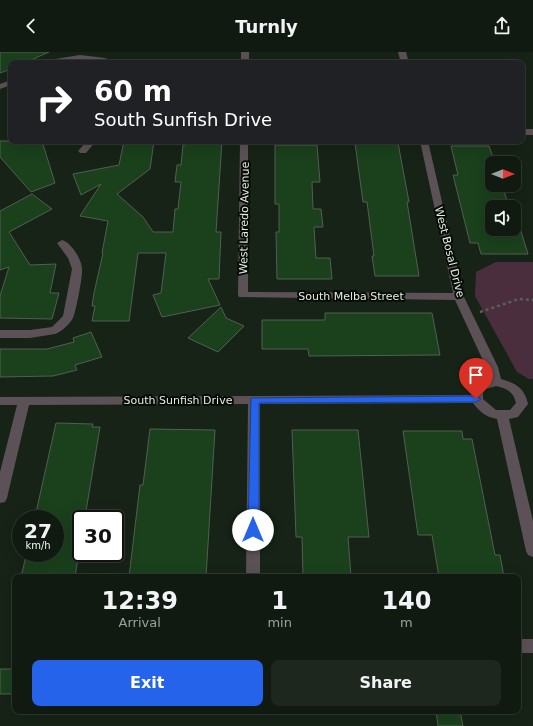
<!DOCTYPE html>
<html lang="en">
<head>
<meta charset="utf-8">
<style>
  :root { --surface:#101a10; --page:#1e271e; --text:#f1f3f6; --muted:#9ca19f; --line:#303830; --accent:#2563eb }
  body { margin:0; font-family:"DejaVu Sans",sans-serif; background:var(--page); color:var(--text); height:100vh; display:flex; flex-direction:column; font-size:15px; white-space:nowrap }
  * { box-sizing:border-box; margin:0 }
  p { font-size:13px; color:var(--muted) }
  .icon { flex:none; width:22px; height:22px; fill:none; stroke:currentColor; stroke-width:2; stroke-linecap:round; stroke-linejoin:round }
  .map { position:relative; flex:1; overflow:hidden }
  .side { position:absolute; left:12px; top:522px; width:509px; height:140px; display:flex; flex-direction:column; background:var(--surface); border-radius:8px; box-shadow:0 4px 16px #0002,0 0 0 1px var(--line) }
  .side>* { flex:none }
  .guide { position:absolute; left:8px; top:8px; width:517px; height:84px; border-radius:8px; box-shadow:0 4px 16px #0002,0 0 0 1px var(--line); background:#202124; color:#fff; overflow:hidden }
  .needle { width:26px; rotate:90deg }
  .buttons { position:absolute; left:485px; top:104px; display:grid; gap:8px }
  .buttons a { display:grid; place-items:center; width:36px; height:36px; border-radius:8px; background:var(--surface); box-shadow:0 4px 16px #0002,0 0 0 1px var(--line); font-size:20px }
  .speed { position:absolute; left:12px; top:458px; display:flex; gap:8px; font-size:20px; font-weight:700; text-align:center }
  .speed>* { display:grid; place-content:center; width:52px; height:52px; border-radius:50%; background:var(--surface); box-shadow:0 4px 16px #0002,0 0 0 1px var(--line); line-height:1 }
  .speed small { font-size:10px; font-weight:400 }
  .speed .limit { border:2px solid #111; border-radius:6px; background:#fff; color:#111 }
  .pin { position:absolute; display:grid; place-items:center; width:34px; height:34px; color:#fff; margin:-41px -17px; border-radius:50% 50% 50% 0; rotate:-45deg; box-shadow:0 0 4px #0007 }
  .pin .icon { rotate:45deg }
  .me { position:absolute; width:44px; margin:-22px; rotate:0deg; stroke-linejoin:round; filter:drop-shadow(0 0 3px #0008) }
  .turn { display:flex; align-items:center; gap:14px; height:84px; padding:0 20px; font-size:18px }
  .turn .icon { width:52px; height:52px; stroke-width:2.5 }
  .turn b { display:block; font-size:28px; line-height:34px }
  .eta { display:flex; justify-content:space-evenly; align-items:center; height:68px; text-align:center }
  .eta b { font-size:24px; font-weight:700; line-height:28px }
  .primary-button { display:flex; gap:8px; margin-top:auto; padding:8px 20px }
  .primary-button a { flex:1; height:46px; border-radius:8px; background:var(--accent); color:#fff; font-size:16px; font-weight:700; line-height:46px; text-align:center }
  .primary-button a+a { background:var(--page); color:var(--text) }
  header { display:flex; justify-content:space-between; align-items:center; height:52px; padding:0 20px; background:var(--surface); font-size:18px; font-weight:700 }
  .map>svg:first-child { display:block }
  .green { fill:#4b2e3d }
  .building { fill:#1a401c; stroke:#516051 }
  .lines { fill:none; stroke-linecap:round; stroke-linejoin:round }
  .path { stroke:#556155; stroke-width:2.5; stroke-dasharray:3 3; stroke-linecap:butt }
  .minor { fill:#5b5156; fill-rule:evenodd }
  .route { fill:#2563eb; stroke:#184099 }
  .labels { text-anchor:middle; stroke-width:4; stroke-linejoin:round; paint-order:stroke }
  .street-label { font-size:11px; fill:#e3ece2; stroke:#060b06 }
</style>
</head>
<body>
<header><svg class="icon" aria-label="back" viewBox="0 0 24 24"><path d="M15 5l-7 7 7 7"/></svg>Turnly<svg class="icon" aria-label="share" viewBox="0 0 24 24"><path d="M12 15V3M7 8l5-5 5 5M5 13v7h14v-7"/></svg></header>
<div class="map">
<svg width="533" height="674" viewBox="0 0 533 674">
  <rect width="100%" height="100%" fill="#162316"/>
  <polygon class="green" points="496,210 533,210 533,327 529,327 517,320 475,244 476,220"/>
  <g class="building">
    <polygon points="0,0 49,0 24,11 11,11 11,17 0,21"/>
    <polygon points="0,89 42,89 55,131 31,140 0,105"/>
    <polygon points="124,89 154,89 150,117 117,142 143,165 153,180 173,180 175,157 178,157 181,130 175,130 177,113 181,113 183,93 185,93 186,89 222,89 216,180 221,180 219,227 208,227 220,253 162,265 153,243 161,241 166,201 138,201 129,269 92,269 95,254 92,254 94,241 103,201 102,201 108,169 80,164 101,132 81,143 73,122 119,113"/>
    <polygon points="355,91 398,91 409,150 407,150 419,224 375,224 372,204 374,204 367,150 363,150"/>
    <polygon points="275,93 317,93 320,130 312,130 313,157 321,157 323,175 314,175 316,206 330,206 332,227 277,227 276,180 279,180 279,152 275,152"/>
    <polygon points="451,94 489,94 495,111 492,111 492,133 502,133 509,155 492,155 492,177 514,177 514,157 528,202 481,202 478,191 470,191 453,123 458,123"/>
    <polygon points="32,142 52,157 9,180 30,213 56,212 50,241 59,241 52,267 0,266 0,244 9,215 0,218 0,159"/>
    <polygon points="221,255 226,266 244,274 218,300 188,286"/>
    <polygon points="325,261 432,261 440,303 309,304 308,297 262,297 262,268 325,268"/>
    <polygon points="91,280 102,305 75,313 77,318 53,324 0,325 0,297 47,297 74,290 73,286"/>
    <polygon points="56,371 93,372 92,375 100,375 85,465 81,465 81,488 75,525 21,525 26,504 28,504 28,501 55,501 55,465 35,465"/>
    <polygon points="150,377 215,378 206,525 129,525 140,433 143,433"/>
    <polygon points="292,378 358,378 369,485 348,485 351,525 303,525 302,485 296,485"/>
    <polygon points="403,379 462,379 463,387 472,387 495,503 500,503 504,525 439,525 432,483 418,483"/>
    <rect x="0" y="617" width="15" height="25"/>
    <polygon points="436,659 460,659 463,674 438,674"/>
  </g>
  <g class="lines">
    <polyline class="path" points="480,260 519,247 533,248"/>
    <g class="minor">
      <rect x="241" y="0" width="8" height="11"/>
      <polygon points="398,0 406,0 409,11 401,11"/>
      <polygon points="80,3 105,6 117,11 80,8 43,11 55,7"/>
      <polygon points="11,28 11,33 0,37 0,32"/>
      <rect x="522" y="77" width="11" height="6"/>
      <polygon points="87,89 96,89 86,101 80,101 78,99"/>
      <path d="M 240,89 L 248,89 L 248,240 L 453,241 L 420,89 L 428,89 L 464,245 L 498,315 L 501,327 C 515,331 525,336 528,352 L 518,365 L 509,367 L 533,469 L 533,505 L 528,503 L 526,499 L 497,367 C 486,365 480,360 473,351 L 260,352 L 260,525 L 246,525 L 248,352 L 29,353 L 7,446 L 5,450 L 0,451 L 0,420 L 17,353 L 0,353 L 0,345 L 471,343 C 472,332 480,330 489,328 L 486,315 L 455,248 L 239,245 L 238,243 ZM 496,334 C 506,336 514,340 516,351 L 510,358 L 496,358 L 483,347 L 483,341 L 486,337 Z"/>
      <path d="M 62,188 C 71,190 82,208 82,217 C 83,223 76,260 73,266 C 70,272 61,280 55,282 L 30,286 L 0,286 L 0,278 L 30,278 L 52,275 L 63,264 L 72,217 L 68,206 L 57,191 Z"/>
      <rect x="518" y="587" width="15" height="14"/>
    </g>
  </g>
  <polygon class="route" points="476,344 481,347 476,350 259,351 259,478 257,481 250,481 248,478 251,346"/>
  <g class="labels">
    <g class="street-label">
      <text transform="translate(244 166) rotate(-89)" y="4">West Laredo Avenue</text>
      <text transform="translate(450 200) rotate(76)" y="4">West Bosal Drive</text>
      <text x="351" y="248">South Melba Street</text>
      <text x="178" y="352">South Sunfish Drive</text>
    </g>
  </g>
</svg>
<div class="buttons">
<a><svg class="needle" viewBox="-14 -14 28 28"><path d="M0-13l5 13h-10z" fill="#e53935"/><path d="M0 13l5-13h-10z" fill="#9ca19f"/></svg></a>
<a><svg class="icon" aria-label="sound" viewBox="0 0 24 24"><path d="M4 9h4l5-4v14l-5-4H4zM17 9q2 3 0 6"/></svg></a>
</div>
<div class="speed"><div>27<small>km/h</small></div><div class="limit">30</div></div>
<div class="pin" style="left:476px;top:347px;background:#d93025"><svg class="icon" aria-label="arrive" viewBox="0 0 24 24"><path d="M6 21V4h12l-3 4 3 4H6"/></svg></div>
<svg class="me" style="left:253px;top:478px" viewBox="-20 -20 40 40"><circle r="19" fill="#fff"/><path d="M0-13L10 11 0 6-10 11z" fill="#2563eb"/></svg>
<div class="guide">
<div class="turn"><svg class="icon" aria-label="right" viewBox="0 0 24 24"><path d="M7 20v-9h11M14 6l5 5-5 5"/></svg><div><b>60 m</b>South Sunfish Drive</div></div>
</div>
<section class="side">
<div class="eta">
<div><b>12:39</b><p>Arrival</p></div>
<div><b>1</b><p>min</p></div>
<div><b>140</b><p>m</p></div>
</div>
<div class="primary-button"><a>Exit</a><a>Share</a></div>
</section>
</div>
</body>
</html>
